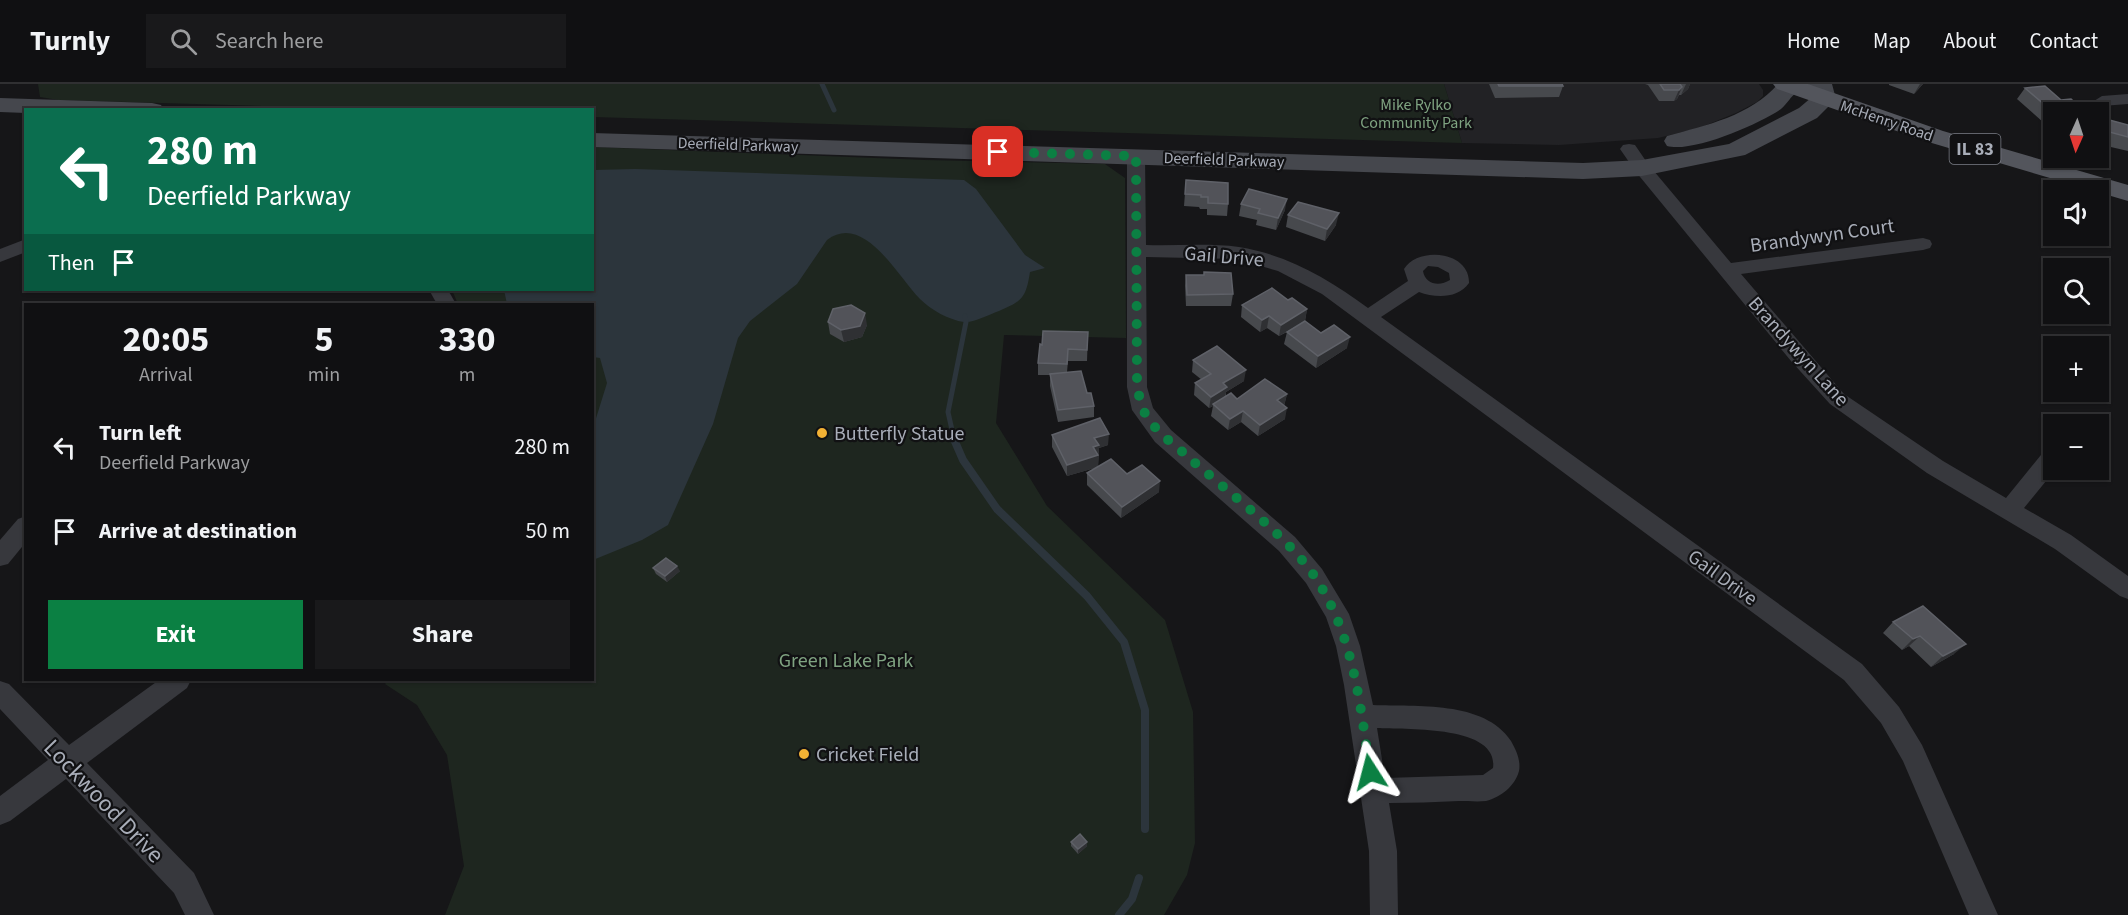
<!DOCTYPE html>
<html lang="en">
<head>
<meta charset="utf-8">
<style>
  :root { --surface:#101012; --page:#19191b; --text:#f1f3f6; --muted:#9c9d9f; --line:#303032; --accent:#0b8043 }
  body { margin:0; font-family:"Source Sans 3",sans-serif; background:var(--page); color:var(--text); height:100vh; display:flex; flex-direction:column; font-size:22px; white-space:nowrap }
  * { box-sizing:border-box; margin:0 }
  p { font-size:20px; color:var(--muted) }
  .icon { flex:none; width:33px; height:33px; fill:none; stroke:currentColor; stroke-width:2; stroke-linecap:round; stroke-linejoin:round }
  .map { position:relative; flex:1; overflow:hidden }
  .sheet { position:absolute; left:24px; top:219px; width:570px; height:378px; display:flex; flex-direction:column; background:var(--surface); border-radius:0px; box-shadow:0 2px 4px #0004,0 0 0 2px var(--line) }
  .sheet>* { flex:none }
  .hud { position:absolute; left:24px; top:24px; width:570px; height:183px; border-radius:0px; box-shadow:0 2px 4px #0004,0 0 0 2px var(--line); background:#0b6e4f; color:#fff; overflow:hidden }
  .needle { width:39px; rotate:183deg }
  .buttons { position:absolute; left:2043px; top:18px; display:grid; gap:12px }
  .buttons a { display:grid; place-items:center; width:66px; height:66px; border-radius:0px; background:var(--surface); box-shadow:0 2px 4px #0004,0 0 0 2px var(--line); font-size:30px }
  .pin { position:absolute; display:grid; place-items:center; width:51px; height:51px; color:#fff; margin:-26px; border-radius:12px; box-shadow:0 3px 9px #0006 }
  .me { position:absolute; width:66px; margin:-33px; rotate:351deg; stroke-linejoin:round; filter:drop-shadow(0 0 4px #0008) }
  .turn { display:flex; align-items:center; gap:21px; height:126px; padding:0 24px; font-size:27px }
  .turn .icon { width:78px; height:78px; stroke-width:2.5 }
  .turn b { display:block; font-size:42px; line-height:51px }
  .then { display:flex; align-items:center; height:57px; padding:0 24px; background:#0003; gap:12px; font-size:22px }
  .eta { display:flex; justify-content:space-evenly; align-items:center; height:102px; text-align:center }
  .eta b { font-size:36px; font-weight:700; line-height:42px }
  .action { display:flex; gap:12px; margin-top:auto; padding:12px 24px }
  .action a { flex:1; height:69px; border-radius:0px; background:var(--accent); color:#fff; font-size:24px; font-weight:700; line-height:69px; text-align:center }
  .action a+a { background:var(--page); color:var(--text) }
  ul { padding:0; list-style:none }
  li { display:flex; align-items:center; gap:18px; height:84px; padding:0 24px }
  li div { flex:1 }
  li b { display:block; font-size:22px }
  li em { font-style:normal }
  header { display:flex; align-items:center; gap:36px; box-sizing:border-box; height:84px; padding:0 30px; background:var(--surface); border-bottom:2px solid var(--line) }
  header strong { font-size:28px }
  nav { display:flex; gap:33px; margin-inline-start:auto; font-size:21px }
  .search { width:420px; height:54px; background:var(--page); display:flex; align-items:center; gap:15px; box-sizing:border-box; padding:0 21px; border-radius:0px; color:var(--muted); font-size:22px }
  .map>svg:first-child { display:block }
  .built { fill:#222225 }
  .green { fill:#1e261f }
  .water { fill:#2c353c }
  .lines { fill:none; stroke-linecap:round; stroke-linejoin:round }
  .stream-far1 { stroke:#2c353c; stroke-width:5 }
  .stream { stroke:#2c353c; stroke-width:8 }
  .minor { fill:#37383d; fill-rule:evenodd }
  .secondary { fill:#45474d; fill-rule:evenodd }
  .primary { fill:#53555c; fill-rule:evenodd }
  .wall { fill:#47494d }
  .shaded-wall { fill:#2f3033 }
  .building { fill:#525359; stroke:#5f6168; stroke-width:1.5 }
  .route { stroke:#0b8043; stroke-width:10; stroke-dasharray:0 18 }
  .poi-dot { fill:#f2b134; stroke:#111113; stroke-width:2 }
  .labels { text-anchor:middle; stroke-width:4.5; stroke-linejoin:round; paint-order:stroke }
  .far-park-label { font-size:16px; fill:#7fa381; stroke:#111113 }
  .far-street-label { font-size:16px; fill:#a8adb8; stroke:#111113 }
  .shield { fill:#111113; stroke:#7b7e86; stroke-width:1.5 }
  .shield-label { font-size:18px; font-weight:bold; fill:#a8adb8 }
  .street-label { font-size:20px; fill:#a8adb8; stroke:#111113 }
  .poi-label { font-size:20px; fill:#a8adb8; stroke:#111113; text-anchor:start }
  .park-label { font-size:20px; fill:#7fa381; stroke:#111113 }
  .near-street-label { font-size:24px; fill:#a8adb8; stroke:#111113 }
</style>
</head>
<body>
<header>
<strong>Turnly</strong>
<div class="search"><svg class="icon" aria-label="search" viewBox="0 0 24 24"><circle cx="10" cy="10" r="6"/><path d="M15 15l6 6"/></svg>Search here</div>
<nav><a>Home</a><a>Map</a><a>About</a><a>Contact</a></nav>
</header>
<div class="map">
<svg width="2128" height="831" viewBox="0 0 2128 831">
  <rect width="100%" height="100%" fill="#161618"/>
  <polygon class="built" points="1444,0 1759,0 1763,6 1763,12 1757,18 1736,29 1699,44 1658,54 1559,61 1462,59"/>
  <g class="green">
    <polygon points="38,0 1444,0 1462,59 593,33 592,26 365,25 58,16 40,13"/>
    <polygon points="593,63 925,76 1105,80 1125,94 1126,254 1004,251 996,339 1047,422 1165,536 1193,628 1195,759 1187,791 1164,831 445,831 464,782 447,671 417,621 385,600 389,596 592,596 592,220 458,220 452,206 592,206"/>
  </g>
  <path class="water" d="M 635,85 L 964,96 L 976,105 L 1025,171 L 1045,184 L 1030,188 C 1026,213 1023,217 999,227 C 990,230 974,239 964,238 C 949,236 931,226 920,215 C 898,193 864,128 827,156 L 797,200 L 750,237 L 738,254 L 713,340 L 668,441 L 642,456 L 593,476 L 593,344 L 607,299 L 600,274 L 593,273 L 592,220 L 507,220 L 504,206 L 592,206 L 593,86 Z"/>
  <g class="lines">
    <g class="stream-far1">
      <polyline points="822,0 834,26"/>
      <polyline points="954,355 948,328 966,238 965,232"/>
    </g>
    <g class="stream">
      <polyline points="953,353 963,376 997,425 1087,512 1124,558 1145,626 1145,745"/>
      <polyline points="1119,831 1132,815 1139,794"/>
    </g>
    <g class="minor">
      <polygon points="2128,10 2128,20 2102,22 2094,17 2102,12"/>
      <polygon points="1629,60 1635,61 1648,80 1731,179 1923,154 1930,156 1932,160 1930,164 1923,166 1741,190 1844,310 1943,377 2006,414 2045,366 2054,364 2055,386 2024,424 2071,451 2128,492 2128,515 2120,512 2055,465 1927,389 1830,320 1791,277 1636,88 1620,65 1623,61"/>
      <path d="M 1136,67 L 1142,68 L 1145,72 L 1146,161 C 1176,162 1209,159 1239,163 C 1288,171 1329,195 1368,224 L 1408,197 L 1404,185 C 1418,162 1470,167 1469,199 C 1458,215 1435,214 1419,208 L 1381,233 L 1862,580 L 1899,623 L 1922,661 L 1998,831 L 1969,831 L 1903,677 L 1881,639 L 1844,596 L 1322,210 L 1278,187 L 1237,175 L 1146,173 L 1147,303 L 1153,324 L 1171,346 L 1295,453 L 1322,485 L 1349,530 L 1360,562 L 1373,621 C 1416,623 1484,616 1511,657 C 1516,666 1521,676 1519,687 C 1515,702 1501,713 1486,717 C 1478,718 1467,717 1459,717 C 1435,718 1412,719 1389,719 L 1397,767 L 1398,831 L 1370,831 L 1369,767 L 1344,601 L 1336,562 L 1326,533 L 1306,499 L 1279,467 L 1155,358 L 1132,326 L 1127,303 L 1127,72 L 1130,68 ZM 1428,182 L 1438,183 L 1449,189 L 1450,196 C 1439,203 1425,200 1423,187 ZM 1377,644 C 1403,646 1499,640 1493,684 L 1483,691 L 1385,694 Z"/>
      <polygon points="26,155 26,168 0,178 0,165"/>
      <polygon points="429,206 448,206 456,220 437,220"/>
      <polygon points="26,432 26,458 8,480 0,482 0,456 18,435"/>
      <polygon points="159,596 191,596 187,604 87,679 194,789 214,831 185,831 174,809 66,695 10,737 0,741 0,712 48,676 0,625 0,597 9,600 69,661"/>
    </g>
    <g class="secondary">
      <path d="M 1778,0 L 1808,0 C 1804,5 1802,4 1797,8 C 1791,12 1787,20 1781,25 C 1759,40 1693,69 1667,62 L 1664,57 L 1667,52 C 1707,41 1750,32 1778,0 Z"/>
      <polygon points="1808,0 1832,0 1836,15 1817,34 1745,71 1642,92 1583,95 592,63 592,49 1583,79 1642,76 1729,60 1799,24 1812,13"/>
      <polygon points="0,14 152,19 161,21 164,26 26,26 26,29 0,28"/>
    </g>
    <polygon class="primary" points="1773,0 1808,0 1943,47 2128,101 2128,117 1925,57 1777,5"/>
  </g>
  <g class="wall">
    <polygon points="1489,0 1562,0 1563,2 1559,13 1495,14"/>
    <polygon points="1645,0 1690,0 1688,5 1681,11 1679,11 1677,15 1674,17 1659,17 1648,1"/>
    <polygon points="1889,0 1923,0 1914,10 1889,1"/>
    <polygon points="2025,4 2061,16 2083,26 2081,28 2054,28 2054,39 2044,39 2017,15"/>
    <polygon points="2102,34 2128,41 2128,67 2098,60 2098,39"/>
    <polygon points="1186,96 1228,120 1227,132 1207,131 1207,125 1200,125 1199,123 1184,122"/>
    <polygon points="1241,120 1285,126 1276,146 1256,141 1257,136 1239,132"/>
    <polygon points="1288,131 1336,141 1325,157 1286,143"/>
    <polygon points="1186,191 1233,210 1231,222 1186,222 1185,202"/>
    <polygon points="1288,216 1307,225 1305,237 1321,249 1347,264 1316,284 1284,260 1287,248 1279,252 1267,244 1260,248 1241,233 1242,221"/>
    <polygon points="828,238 867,241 862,253 844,258 830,250"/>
    <polygon points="1088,248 1087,277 1068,277 1067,288 1087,309 1094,322 1094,333 1058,338 1050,302 1050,291 1038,291 1038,279 1042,261"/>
    <polygon points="1193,276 1244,297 1226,308 1226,313 1237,315 1287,310 1284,322 1285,335 1258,352 1241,338 1228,346 1211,332 1213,322 1209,324 1194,311 1195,299 1202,296 1192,288"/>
    <polygon points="1052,351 1108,361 1099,364 1098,383 1067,392 1052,363"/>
    <polygon points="1087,389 1127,390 1159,408 1121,434 1087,401"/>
    <polygon points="653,484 680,487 667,498 656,490"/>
    <polygon points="1893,538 1954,570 1931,583 1909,562 1902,566 1883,549"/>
    <polygon points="1071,758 1087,758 1087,762 1078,770 1071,762"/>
  </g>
  <g class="shaded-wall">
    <polygon points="1686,0 1690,0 1688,5 1681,11"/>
    <polygon points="1920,0 1923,0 1914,10"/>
    <polygon points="1682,3 1677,15 1674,17 1679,6"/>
    <polygon points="1287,115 1285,126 1276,146 1278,134"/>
    <polygon points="1339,129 1336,141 1325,157 1327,145"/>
    <polygon points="1307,225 1305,237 1279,252 1281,241"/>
    <polygon points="865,229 867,241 862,253 844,258 841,246"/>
    <polygon points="1269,232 1267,244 1260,248 1262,236"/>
    <polygon points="1350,253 1347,264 1316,284 1318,272"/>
    <polygon points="1246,286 1244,297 1226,308 1225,314 1213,320 1213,322 1209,324 1211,313 1223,299"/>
    <polygon points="1287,310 1284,322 1277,316"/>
    <polygon points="1287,324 1285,335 1258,352 1260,341"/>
    <polygon points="1243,327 1241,338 1228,346 1230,335"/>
    <polygon points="1109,350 1108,361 1099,364 1098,383 1067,392 1067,381 1094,354"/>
    <polygon points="1160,397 1159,408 1121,434 1122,423"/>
    <polygon points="677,482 680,487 667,498 665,492"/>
    <polygon points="1920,552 1909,562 1902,566 1913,555"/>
    <polygon points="1966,560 1954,570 1931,583 1943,572"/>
    <polygon points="1087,758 1087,762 1078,770 1078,765"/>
  </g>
  <g class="building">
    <polygon points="1498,0 1562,0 1563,2 1499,2"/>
    <polygon points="1660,0 1680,0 1682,3 1679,6 1664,6"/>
    <polygon points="2045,2 2061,16 2071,15 2083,26 2053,28 2025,4"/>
    <polygon points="2102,34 2128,41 2128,53 2102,46"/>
    <polygon points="1186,96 1228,99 1228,120 1208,119 1208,113 1201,113 1201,111 1185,110"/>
    <polygon points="1249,105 1287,115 1278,134 1258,129 1260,125 1241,120"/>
    <polygon points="1298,118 1339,129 1327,145 1288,131"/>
    <polygon points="1204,188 1231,189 1233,210 1187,211 1186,191 1204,191"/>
    <polygon points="1272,204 1288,216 1292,214 1307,225 1281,241 1269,232 1262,236 1242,221"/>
    <polygon points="851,221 865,229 860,242 841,246 828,238 833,225"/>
    <polygon points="1305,237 1321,249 1334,241 1350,253 1318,272 1287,248"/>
    <polygon points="1043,247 1088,248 1087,266 1068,265 1067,280 1038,279 1040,260 1042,261"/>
    <polygon points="1217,262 1246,286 1223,299 1227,303 1211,313 1195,299 1211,290 1193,276"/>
    <polygon points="1081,287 1087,309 1091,309 1094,322 1058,326 1050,290"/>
    <polygon points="1265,295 1287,310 1277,316 1287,324 1260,341 1243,327 1230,335 1213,320 1231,309 1237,315"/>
    <polygon points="1100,334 1109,350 1094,354 1099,361 1093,363 1098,371 1067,381 1052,351"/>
    <polygon points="1111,375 1127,390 1142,381 1160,397 1122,423 1087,389"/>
    <polygon points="666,474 677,482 665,492 653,484"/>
    <polygon points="1923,522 1966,560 1943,572 1920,552 1913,555 1893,538"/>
    <polygon points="1080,750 1087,758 1078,765 1071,758"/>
  </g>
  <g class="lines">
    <path class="route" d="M 998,68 L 1136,72 L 1137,303 C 1139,310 1140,318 1143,325 C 1150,343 1171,358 1186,371 C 1225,406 1286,450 1315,493 C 1354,552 1360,620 1370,688"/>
  </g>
  <g class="poi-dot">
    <circle cx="822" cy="349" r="6"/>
    <circle cx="804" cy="670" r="6"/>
  </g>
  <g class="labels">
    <g class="far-park-label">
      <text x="1416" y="26">Mike Rylko<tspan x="1416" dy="18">Community Park</tspan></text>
    </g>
    <g class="far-street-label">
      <text transform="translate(1887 36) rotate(19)" y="6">McHenry Road</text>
      <text transform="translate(738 60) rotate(2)" y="6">Deerfield Parkway</text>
      <text transform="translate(1224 75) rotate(2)" y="6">Deerfield Parkway</text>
    </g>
    <rect class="shield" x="1949.5" y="50" width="51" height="30" rx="4.5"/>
    <g class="shield-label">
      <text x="1975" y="71">IL 83</text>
    </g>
    <g class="street-label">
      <text transform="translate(1822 151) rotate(-8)" y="7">Brandywyn Court</text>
      <text transform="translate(1224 172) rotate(5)" y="7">Gail Drive</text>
      <text transform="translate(1799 267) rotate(48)" y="7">Brandywyn Lane</text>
      <text transform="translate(1723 493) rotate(36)" y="7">Gail Drive</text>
    </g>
    <g class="poi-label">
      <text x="834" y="356">Butterfly Statue</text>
      <text x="816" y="677">Cricket Field</text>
    </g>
    <g class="park-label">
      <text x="846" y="583">Green Lake Park</text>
    </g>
    <g class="near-street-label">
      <text transform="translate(104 717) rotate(46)" y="8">Lockwood Drive</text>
    </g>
  </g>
</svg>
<div class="buttons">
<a><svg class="needle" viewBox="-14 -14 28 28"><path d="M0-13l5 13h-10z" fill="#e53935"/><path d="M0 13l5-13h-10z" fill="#9c9d9f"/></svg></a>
<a><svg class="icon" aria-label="sound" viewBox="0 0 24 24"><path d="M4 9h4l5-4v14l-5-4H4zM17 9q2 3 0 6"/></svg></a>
<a><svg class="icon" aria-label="search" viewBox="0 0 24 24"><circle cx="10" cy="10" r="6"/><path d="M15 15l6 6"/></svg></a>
<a>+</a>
<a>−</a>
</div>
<div class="pin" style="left:998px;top:68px;background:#d93025"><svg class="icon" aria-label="arrive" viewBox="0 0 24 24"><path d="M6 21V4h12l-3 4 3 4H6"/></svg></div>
<svg class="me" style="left:1370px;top:688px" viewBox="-20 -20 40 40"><path d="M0-17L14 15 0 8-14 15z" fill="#0b8043" stroke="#fff" stroke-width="4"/></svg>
<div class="hud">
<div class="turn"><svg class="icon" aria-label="left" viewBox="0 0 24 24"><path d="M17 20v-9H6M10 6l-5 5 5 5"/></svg><div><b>280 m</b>Deerfield Parkway</div></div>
<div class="then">Then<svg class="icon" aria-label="arrive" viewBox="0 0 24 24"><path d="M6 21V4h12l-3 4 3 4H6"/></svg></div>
</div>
<section class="sheet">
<div class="eta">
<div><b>20:05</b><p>Arrival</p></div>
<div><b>5</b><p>min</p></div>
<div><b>330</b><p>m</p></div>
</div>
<ul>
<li><svg class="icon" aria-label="left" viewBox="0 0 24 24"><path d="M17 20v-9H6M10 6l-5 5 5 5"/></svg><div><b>Turn left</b><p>Deerfield Parkway</p></div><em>280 m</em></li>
<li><svg class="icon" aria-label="arrive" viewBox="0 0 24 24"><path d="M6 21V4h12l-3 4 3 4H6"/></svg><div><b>Arrive at destination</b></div><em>50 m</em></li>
</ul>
<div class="action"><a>Exit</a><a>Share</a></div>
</section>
</div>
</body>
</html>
